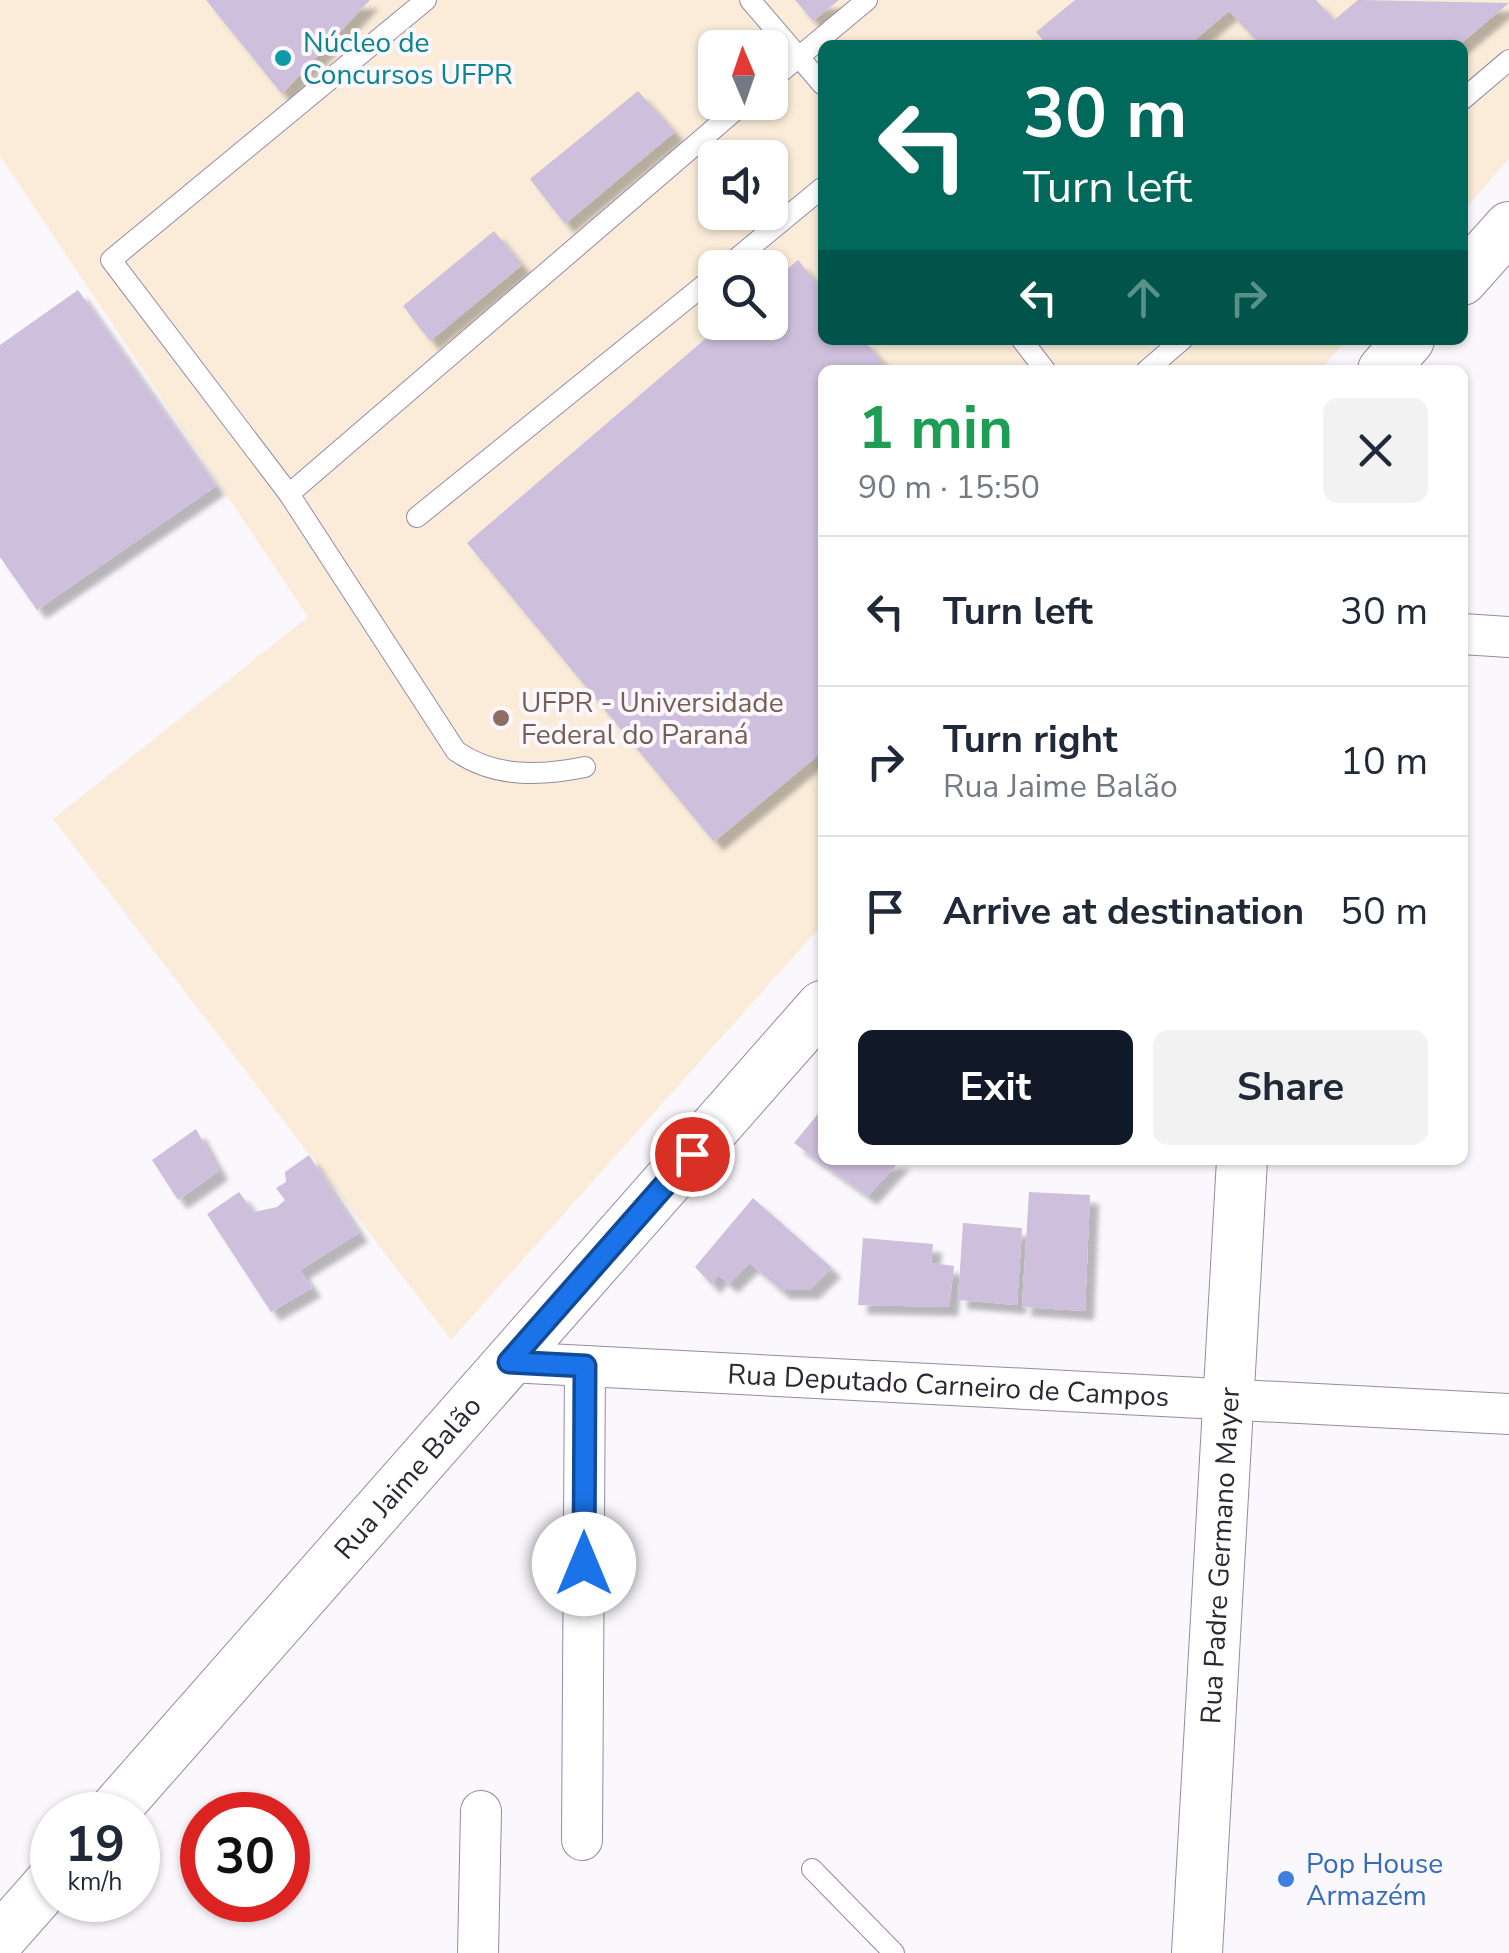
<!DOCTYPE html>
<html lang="en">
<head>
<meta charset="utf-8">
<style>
  :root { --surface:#fff; --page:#f2f2f3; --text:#1f2937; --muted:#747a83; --line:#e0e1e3; --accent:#111827 }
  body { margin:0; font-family:"Nunito Sans",sans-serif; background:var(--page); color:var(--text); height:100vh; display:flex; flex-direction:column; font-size:38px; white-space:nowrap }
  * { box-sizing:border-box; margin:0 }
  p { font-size:32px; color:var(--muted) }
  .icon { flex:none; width:55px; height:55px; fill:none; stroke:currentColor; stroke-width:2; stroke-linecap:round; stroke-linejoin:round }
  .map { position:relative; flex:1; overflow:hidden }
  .side { position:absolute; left:818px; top:365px; width:650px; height:800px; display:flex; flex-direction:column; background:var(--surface); border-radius:15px; box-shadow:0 2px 8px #0004 }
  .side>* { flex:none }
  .hud { position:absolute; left:818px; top:40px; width:650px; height:305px; border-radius:15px; box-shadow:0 2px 8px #0004; background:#00695c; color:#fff; overflow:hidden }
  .needle { width:65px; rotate:358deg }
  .controls { position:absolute; left:698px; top:30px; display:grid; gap:20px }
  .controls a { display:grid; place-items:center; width:90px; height:90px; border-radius:15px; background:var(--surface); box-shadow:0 2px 8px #0004; font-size:50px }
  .speed { position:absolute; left:30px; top:1792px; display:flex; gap:20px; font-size:50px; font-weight:700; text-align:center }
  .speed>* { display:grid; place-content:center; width:130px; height:130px; border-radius:50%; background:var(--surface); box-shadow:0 2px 8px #0004; line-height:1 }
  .speed small { font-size:25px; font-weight:400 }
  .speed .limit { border:15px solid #d22; background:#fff; color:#111 }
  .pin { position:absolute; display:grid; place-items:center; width:85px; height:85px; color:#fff; margin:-42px; border:5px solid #fff; border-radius:50%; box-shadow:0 2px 10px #0007 }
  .me { position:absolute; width:110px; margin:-55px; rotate:0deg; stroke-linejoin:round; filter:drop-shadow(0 0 8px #0008) }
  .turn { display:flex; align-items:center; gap:35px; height:210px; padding:0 40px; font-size:45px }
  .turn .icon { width:130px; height:130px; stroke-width:2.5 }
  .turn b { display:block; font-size:70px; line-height:85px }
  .lanes { display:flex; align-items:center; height:95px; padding:0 40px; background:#0003; justify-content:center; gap:50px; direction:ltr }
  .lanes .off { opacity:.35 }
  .round { display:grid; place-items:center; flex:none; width:105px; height:105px; border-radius:15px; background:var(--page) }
  .headline { display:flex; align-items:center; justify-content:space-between; height:170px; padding:0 40px }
  h1 { font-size:60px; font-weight:700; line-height:75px; color:#1e9e55 }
  .button { display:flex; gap:20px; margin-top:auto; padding:20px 40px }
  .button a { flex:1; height:115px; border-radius:15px; background:var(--accent); color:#fff; font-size:40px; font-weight:700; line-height:115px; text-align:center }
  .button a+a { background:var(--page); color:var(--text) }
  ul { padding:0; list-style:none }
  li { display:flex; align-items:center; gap:30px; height:150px; padding:0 40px; border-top:2px solid var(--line) }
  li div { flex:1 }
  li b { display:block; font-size:38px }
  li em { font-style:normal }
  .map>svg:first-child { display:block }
  .education { fill:#faecd9; fill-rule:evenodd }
  .building { fill:#cebfdc; filter:url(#shadow) }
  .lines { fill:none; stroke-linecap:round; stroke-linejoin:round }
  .service-casing { stroke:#9889a5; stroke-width:22 }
  .minor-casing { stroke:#9889a5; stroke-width:42 }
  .tertiary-casing { stroke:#9889a5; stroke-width:52 }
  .service { stroke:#fff; stroke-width:20 }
  .minor { stroke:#fff; stroke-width:40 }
  .tertiary { stroke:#fff; stroke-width:50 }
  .route-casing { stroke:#114b97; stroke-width:25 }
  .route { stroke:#1a73e8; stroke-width:18 }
  .culture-dot { fill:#0f9aa8; stroke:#faf7fd; stroke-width:4 }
  .education-dot { fill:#8d6e63; stroke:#faf7fd; stroke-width:4 }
  .shop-dot { fill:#3f7fe0; stroke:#faf7fd; stroke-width:4 }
  .labels { text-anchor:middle; stroke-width:8; stroke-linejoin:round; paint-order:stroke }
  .culture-label { font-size:28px; fill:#0d838f; stroke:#faf7fd; text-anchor:start }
  .education-label { font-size:28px; fill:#785e54; stroke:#faf7fd; text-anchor:start }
  .street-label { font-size:28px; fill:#2d2733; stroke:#faf7fd }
  .shop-label { font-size:28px; fill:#366cbe; stroke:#faf7fd; text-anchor:start }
</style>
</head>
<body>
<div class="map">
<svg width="1509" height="1953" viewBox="0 0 1509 1953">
  <defs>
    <filter id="shadow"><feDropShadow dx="9" dy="9" stdDeviation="2.5" flood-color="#0004"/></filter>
  </defs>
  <rect width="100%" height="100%" fill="#faf7fd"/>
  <path class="education" d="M 0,0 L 1509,0 L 1509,159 L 1463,211 L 1462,45 L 822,45 L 822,340 L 1347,340 L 1320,370 L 822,370 L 822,925 L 451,1340 L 53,819 L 308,617 L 0,156 ZM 715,48 L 770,48 L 770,102 L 715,102 ZM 715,158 L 770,158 L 770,212 L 715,212 ZM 715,268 L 770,268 L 770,322 L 715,322 Z"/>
  <g class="building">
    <polygon points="206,0 370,0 282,94"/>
    <polygon points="795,0 839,0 813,21"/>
    <polygon points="1075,0 1316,0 1334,20 1358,0 1509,3 1459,45 1261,45 1229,11 1189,45 1047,45 1036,32"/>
    <polygon points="638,91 675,132 565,224 530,179"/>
    <polygon points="494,231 522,265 430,341 403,306"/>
    <polygon points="798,260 822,290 822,340 864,340 889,370 822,370 822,752 714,842 467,543 725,322 770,322 770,284"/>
    <polygon points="78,290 216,486 37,610 0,557 0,345"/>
    <polygon points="822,1109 822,1160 901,1160 868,1196 794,1143"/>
    <polygon points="196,1129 219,1171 178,1200 152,1160"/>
    <polygon points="309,1155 359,1233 300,1270 312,1288 271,1312 207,1214 239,1192 254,1212 277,1207 285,1200 276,1188 286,1182 285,1172"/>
    <polygon points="1029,1192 1090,1195 1085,1311 1022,1307"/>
    <polygon points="753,1198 832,1268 810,1290 781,1290 750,1263 729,1284 718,1275 712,1285 695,1267"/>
    <polygon points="963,1223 1022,1228 1017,1305 958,1300"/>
    <polygon points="863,1238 933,1244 931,1263 954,1266 949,1307 858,1305"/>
  </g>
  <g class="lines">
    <defs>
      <g id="service">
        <path d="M 426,0 L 111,260 L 289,494 L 456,751 C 494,778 541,776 585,767"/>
        <polyline points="750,0 822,84"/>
        <polyline points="770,81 867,0"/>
        <polyline points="1462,100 1509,60"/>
        <polyline points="725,268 822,188"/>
        <polyline points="1022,340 1045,370"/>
        <polyline points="1147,370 1182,340"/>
        <polyline points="289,494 745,102"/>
        <polyline points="417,517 715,276"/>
        <polyline points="812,1869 894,1953"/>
      </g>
      <g id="minor">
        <polyline points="1462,634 1509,637"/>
        <path id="s1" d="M 509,1362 L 1509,1414"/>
        <polyline points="582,1840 585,1366"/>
        <polyline points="478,1953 481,1811"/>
      </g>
      <g id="tertiary">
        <polyline points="1462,280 1509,227"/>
        <polyline points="1383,370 1409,340"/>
        <path id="s2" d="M 110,1815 L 822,1006"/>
        <polyline points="0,1939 52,1880"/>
        <path id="s3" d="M 1197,1953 L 1242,1160"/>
      </g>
    </defs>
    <use href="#service" class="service-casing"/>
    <use href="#minor" class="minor-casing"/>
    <use href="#tertiary" class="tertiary-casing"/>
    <use href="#service" class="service"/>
    <use href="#minor" class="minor"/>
    <use href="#tertiary" class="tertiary"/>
  </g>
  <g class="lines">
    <defs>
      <polyline id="route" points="584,1564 585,1366 509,1362 692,1154"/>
    </defs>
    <use href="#route" class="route-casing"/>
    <use href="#route" class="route"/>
  </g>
  <circle class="culture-dot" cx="283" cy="58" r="10"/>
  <circle class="education-dot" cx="501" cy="718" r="10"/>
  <circle class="shop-dot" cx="1286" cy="1879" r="10"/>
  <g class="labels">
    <g class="culture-label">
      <text x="303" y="52">Núcleo de<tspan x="303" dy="32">Concursos UFPR</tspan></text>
    </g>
    <g class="education-label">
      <text x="521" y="712">UFPR - Universidade<tspan x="521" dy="32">Federal do Paraná</tspan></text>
    </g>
    <g class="street-label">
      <text dy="10" stroke="none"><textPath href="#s1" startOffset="440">Rua Deputado Carneiro de Campos</textPath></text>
      <text dy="10" stroke="none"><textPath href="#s2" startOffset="450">Rua Jaime Balão</textPath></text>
      <text dy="10" stroke="none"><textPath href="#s3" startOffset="398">Rua Padre Germano Mayer</textPath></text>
    </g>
    <g class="shop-label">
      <text x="1306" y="1873">Pop House<tspan x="1306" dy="32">Armazém</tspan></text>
    </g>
  </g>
</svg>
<div class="controls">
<a><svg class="needle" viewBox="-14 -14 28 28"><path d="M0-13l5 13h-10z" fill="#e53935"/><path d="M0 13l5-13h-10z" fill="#747a83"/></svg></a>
<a><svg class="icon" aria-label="sound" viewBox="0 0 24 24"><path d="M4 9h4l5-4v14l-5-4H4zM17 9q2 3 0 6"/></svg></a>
<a><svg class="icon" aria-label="search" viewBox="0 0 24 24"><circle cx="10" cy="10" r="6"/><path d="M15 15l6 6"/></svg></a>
</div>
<div class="speed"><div>19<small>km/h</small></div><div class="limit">30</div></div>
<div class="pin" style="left:692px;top:1154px;background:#d93025"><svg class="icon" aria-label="arrive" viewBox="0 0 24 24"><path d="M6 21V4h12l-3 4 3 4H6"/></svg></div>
<svg class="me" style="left:584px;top:1564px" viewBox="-20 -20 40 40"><circle r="19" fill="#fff"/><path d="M0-13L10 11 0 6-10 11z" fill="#1a73e8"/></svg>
<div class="hud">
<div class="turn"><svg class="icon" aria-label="left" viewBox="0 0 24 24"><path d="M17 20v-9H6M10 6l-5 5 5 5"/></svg><div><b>30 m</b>Turn left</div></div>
<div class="lanes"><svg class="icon" aria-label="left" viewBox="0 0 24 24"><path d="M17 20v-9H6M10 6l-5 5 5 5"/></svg><svg class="icon off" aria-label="ahead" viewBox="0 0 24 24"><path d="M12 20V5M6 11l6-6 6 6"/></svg><svg class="icon off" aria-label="right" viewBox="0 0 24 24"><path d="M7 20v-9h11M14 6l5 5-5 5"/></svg></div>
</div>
<section class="side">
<div class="headline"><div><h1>1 min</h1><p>90 m · 15:50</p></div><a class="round"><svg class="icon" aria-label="close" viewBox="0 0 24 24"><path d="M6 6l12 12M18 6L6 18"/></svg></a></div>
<ul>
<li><svg class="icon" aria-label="left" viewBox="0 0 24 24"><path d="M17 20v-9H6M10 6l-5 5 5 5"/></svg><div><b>Turn left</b></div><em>30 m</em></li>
<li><svg class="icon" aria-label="right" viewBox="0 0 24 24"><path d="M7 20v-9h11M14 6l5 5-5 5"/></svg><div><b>Turn right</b><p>Rua Jaime Balão</p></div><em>10 m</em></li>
<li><svg class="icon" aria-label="arrive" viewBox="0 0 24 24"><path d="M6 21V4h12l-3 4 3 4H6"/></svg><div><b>Arrive at destination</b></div><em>50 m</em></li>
</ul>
<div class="button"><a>Exit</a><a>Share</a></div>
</section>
</div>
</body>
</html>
